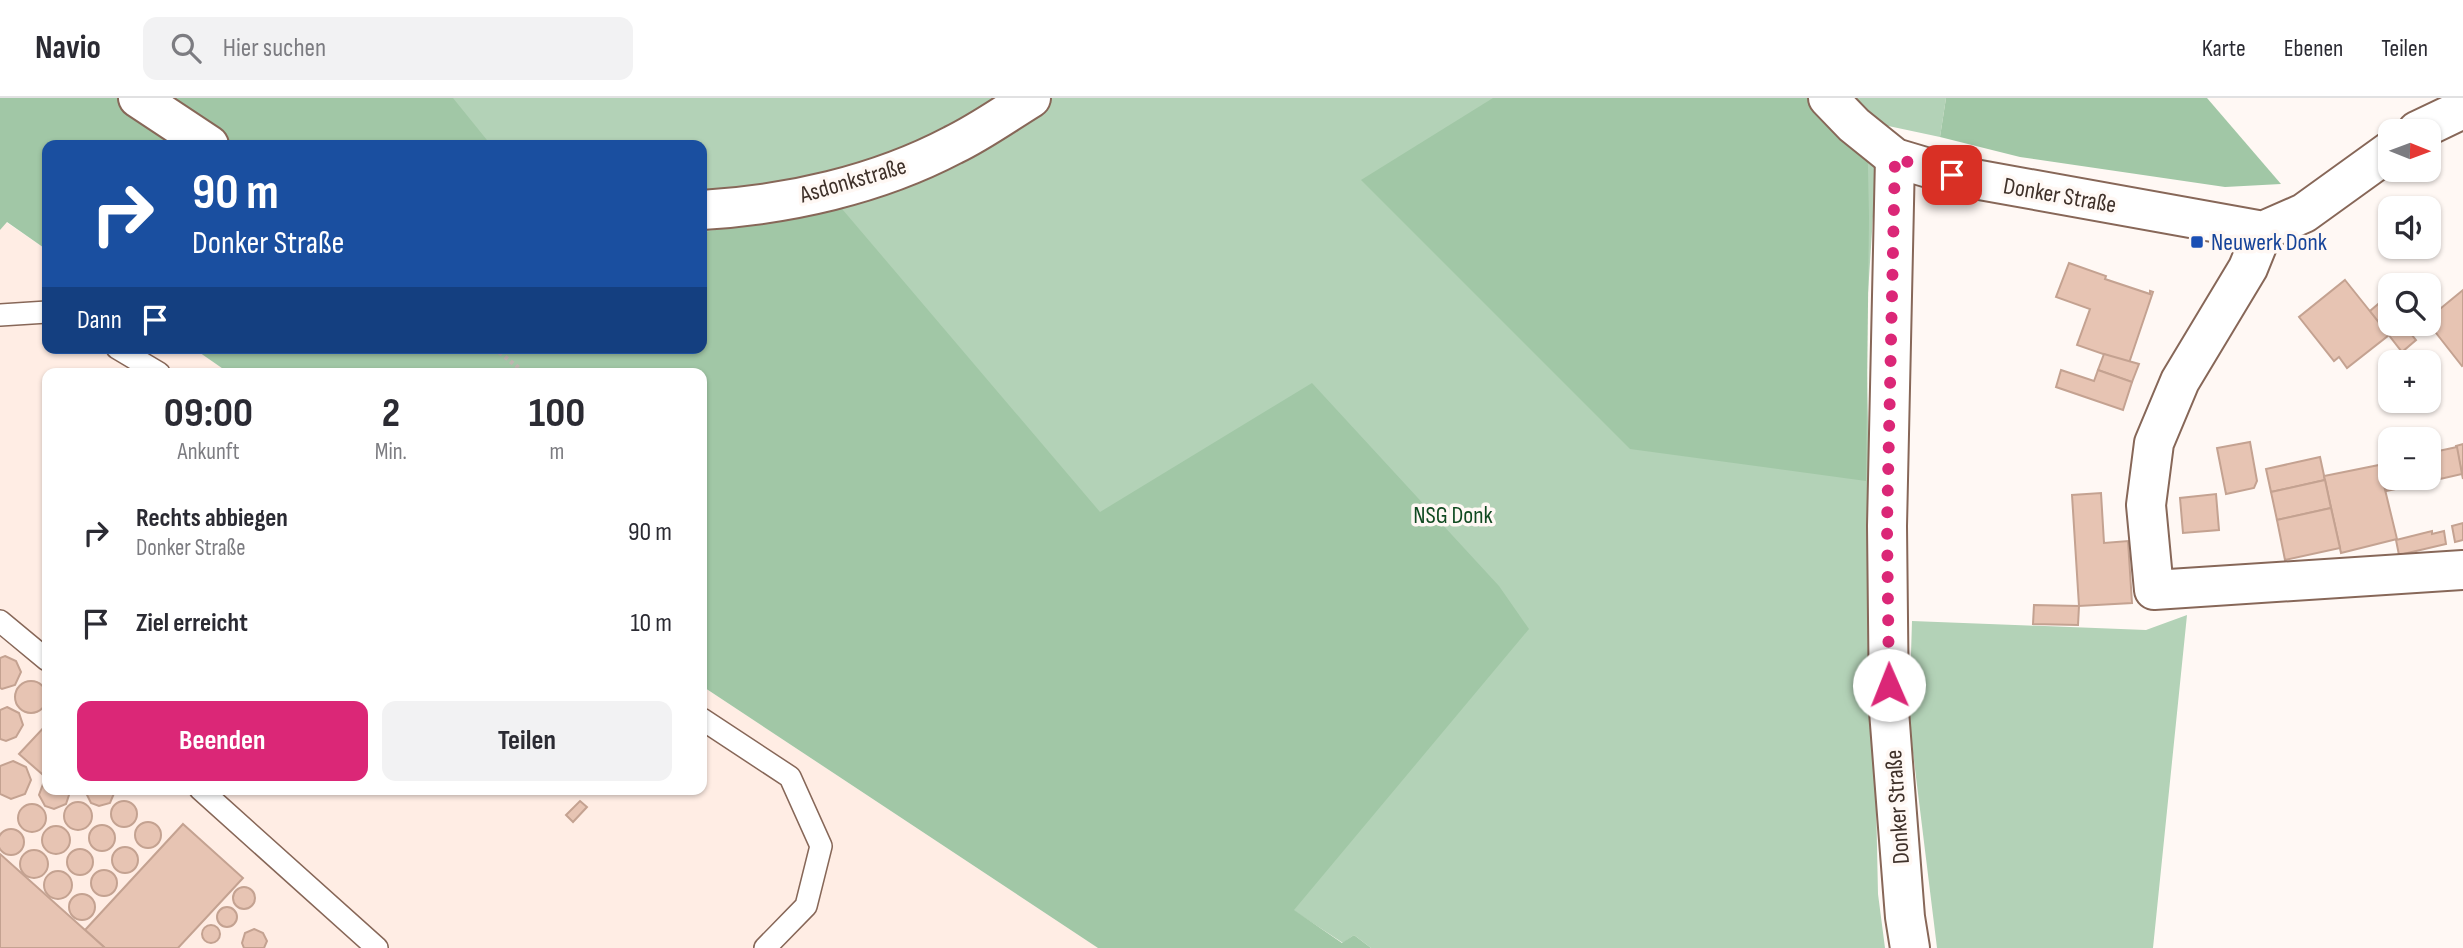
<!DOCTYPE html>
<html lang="de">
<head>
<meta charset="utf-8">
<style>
  :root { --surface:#fff; --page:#f2f2f3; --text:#2b2b33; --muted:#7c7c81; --line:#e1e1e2; --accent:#db2777 }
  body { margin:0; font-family:"Sofia Sans Condensed",sans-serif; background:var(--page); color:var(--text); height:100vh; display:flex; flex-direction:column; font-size:26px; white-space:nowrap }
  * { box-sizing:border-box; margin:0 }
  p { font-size:23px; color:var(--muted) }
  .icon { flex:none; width:38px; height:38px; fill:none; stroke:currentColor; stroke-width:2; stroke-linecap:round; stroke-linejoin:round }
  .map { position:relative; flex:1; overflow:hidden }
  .drawer { position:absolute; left:42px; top:270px; width:665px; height:427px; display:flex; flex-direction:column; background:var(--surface); border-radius:14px; box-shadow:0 2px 5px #0004 }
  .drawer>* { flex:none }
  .top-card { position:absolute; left:42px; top:42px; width:665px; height:214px; border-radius:14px; box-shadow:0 2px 5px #0004; background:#1a4fa0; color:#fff; overflow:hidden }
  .needle { width:46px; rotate:91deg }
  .buttons { position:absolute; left:2378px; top:21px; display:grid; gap:14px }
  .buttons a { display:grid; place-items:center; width:63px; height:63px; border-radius:14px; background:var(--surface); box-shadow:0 2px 5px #0004; font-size:35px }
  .pin { position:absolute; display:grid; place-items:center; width:60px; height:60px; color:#fff; margin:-30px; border-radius:14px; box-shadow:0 4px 10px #0006 }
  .me { position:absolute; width:77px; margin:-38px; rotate:359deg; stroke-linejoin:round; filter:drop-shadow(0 0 5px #0008) }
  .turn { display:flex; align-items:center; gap:24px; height:147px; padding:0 35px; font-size:32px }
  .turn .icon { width:91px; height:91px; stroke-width:2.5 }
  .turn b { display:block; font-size:49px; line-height:60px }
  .then { display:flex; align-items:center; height:66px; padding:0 35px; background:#0003; gap:14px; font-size:26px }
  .eta { display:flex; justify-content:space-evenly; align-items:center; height:119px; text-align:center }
  .eta b { font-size:42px; font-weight:700; line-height:49px }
  .action { display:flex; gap:14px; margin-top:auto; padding:14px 35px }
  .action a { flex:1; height:80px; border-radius:14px; background:var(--accent); color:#fff; font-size:28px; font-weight:700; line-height:80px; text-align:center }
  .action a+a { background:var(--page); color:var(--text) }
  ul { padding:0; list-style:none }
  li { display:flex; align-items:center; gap:21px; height:91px; padding:0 35px }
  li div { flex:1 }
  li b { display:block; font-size:26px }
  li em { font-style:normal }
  header { display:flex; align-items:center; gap:42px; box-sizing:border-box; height:98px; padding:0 35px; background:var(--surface); border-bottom:2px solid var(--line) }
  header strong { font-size:33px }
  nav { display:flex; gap:38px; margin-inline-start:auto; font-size:24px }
  .search { width:490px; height:63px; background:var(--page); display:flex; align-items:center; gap:18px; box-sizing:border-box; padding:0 24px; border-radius:14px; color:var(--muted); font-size:26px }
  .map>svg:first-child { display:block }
  .built { fill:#ffede4 }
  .green { fill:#b3d2b7 }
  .forest { fill:#a1c7a6 }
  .building { fill:#e7c4b3; stroke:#c4a291; stroke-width:2 }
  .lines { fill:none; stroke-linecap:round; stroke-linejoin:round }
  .lane-casing { stroke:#876758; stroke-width:24 }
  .street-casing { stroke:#876758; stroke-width:42 }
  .secondary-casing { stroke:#876758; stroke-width:42 }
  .path { stroke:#bfb5b0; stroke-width:4.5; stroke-dasharray:3.5 3.5; stroke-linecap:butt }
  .lane { stroke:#fff; stroke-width:21 }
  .street { stroke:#fff; stroke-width:38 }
  .secondary { stroke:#fff; stroke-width:38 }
  .route { stroke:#db2777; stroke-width:12; stroke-dasharray:0 21.6 }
  .transit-dot { fill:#1a4fb4; stroke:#fff8f4; stroke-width:2.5 }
  .labels { text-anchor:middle; stroke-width:7; stroke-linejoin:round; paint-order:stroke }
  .street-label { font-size:24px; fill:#3f312a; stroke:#fff8f4 }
  .transit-label { font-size:24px; fill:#164399; stroke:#fff8f4; text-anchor:start }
  .park-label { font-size:24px; fill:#104a21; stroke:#fff8f4 }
</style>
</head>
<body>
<header>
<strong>Navio</strong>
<div class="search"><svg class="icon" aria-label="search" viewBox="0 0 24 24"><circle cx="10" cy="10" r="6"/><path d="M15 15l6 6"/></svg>Hier suchen</div>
<nav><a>Karte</a><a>Ebenen</a><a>Teilen</a></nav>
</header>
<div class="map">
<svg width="2463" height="850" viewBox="0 0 2463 850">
  <rect width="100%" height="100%" fill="#fff8f4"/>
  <polygon class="built" points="6,124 47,152 47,250 193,250 229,275 47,275 47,691 702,691 702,588 1098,850 0,850 0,132"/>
  <g class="green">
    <polygon points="88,0 1946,0 1940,39 1879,26 1866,226 1878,796 1885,850 1371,850 1354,837 1343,845 1150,718 702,275 702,47 158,47"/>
    <polygon points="2187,517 2153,850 1937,850 1909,622 1912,523 2146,532"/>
  </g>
  <g class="forest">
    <polygon points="0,0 453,0 491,47 47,47 47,152 7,124 0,132"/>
    <polygon points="1493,0 1840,0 1867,23 1869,119 1866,383 1630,351 1361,82"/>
    <polygon points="1946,0 2207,0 2281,86 2225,89 2020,59 1940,39"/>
    <polygon points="837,105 1100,414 1312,285 1499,488 1529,531 1294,812 1342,845 1354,837 1371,850 1098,850 702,588 702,275 229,275 193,250 702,250 702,135"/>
  </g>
  <g class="building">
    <polygon points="2069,165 2106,178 2105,181 2150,196 2150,193 2153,194 2129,265 2077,247 2090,211 2056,199"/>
    <polygon points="2345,182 2389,237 2347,270 2339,259 2334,263 2299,219"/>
    <polygon points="2463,192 2463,267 2462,268 2429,226 2429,220"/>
    <polygon points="2384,201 2390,210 2390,226 2403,226 2416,242 2402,254 2370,213"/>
    <polygon points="2104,256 2139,266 2132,284 2098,272"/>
    <polygon points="2061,272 2094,283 2098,272 2132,284 2123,312 2056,289"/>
    <polygon points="2250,344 2257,383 2254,390 2226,396 2217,350"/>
    <polygon points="2463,346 2463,381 2456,348"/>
    <polygon points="2457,349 2462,376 2405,389 2403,380 2429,380 2429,355"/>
    <polygon points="2320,359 2325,382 2271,394 2266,371"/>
    <polygon points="2390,364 2390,380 2403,380 2405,389 2386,393 2379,367"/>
    <polygon points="2379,367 2397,441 2341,455 2324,378"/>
    <polygon points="2325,382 2331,410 2277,422 2271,394"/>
    <polygon points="2101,395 2104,445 2128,443 2132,505 2079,508 2072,397"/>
    <polygon points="2216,396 2219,432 2183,435 2180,400"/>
    <polygon points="2331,410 2340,450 2285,462 2277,422"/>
    <polygon points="2463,425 2463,442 2455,444 2452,428"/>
    <polygon points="2432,433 2432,436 2444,433 2446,446 2399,457 2396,442"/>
    <polygon points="2034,507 2079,508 2078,527 2033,526"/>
    <polygon points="5,558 16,563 21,574 15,587 2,591 0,590 0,560"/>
    <circle cx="31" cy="599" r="16"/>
    <polygon points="7,609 19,615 23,627 16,639 6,643 0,641 0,612"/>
    <polygon points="47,626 47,669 42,676 19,656"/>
    <polygon points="13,663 26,669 31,682 25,696 11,701 0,696 0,668"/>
    <polygon points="47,684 47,691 67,691 69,697 66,706 54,711 45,708 39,697 43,686"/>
    <polygon points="87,691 114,691 115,693 110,705 99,708 91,705 86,695"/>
    <circle cx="124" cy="716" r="13"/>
    <polygon points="580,703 587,709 573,724 566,717"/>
    <circle cx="78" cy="718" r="14"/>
    <circle cx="32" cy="720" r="14"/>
    <circle cx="148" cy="737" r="13"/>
    <polygon points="183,726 243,780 178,850 105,850 85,832"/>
    <circle cx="102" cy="740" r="13"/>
    <circle cx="56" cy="742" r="14"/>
    <circle cx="11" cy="744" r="13"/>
    <circle cx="125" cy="762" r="13"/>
    <circle cx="80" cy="764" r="13"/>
    <circle cx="34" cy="766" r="14"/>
    <polygon points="0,756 85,832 105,850 0,850"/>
    <circle cx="104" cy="785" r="13"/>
    <circle cx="58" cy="787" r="14"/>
    <circle cx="244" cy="800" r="11"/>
    <circle cx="82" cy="809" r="13"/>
    <circle cx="227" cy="819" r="10"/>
    <circle cx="211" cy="836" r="9"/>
    <polygon points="254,831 263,835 267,843 264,850 244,850 242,845 245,835"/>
  </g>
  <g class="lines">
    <defs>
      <g id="lane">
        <polyline points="0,217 47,214"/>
        <polyline points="117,250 159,275"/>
        <polyline points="0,523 47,562"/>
        <polyline points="702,621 790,679 821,748 806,808 765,850"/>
        <polyline points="200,691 377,850"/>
      </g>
      <polyline id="street" points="2263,133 2248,170 2180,283 2154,345 2146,407 2154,492 2463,472"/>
      <g id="secondary">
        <polyline points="138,0 209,47"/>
        <polyline points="1828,0 1854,27 1895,60 1952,77 2263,133 2304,115 2390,53"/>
        <polyline points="2417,33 2463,11"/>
        <polyline points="1895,60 1887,428 1889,613 1905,819 1910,850"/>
        <path d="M 702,112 C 787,107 877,87 953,47 C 980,34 1005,16 1031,0"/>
      </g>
    </defs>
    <use href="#lane" class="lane-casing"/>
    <use href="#street" class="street-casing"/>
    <use href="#secondary" class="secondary-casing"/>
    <polyline class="path" points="494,250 525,275"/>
    <use href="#lane" class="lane"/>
    <use href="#street" class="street"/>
    <use href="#secondary" class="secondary"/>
  </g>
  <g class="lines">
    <polyline class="route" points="1889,587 1887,428 1895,60 1952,77"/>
  </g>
  <rect class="transit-dot" x="2190" y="137" width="14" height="14" rx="3.5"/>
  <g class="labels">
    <g class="street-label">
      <text transform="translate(853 82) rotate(-16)" y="8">Asdonkstraße</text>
      <text transform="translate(2060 97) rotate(10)" y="8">Donker Straße</text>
      <text transform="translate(1897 709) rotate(-94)" y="8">Donker Straße</text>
    </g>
    <g class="transit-label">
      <text x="2211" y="152">Neuwerk Donk</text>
    </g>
    <g class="park-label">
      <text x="1453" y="425">NSG Donk</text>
    </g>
  </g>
</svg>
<div class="buttons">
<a><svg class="needle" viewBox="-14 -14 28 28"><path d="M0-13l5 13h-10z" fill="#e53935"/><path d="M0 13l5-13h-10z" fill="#7c7c81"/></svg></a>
<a><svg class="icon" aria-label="sound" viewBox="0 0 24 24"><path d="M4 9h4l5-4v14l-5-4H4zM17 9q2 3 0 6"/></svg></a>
<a><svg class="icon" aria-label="search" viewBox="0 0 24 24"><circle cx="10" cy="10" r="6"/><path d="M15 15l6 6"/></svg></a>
<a>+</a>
<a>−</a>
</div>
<div class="pin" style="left:1952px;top:77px;background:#d93025"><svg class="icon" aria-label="arrive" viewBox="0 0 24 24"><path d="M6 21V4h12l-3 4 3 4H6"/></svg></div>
<svg class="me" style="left:1889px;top:587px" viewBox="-20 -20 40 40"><circle r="19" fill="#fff"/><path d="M0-13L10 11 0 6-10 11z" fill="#db2777"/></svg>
<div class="top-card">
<div class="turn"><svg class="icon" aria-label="right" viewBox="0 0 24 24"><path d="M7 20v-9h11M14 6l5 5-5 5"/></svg><div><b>90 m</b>Donker Straße</div></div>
<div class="then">Dann<svg class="icon" aria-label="arrive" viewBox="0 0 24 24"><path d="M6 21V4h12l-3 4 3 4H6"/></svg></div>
</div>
<section class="drawer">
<div class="eta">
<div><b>09:00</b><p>Ankunft</p></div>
<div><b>2</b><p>Min.</p></div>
<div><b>100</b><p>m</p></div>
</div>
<ul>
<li><svg class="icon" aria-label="right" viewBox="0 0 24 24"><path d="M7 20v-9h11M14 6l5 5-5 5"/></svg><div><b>Rechts abbiegen</b><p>Donker Straße</p></div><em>90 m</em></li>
<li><svg class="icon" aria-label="arrive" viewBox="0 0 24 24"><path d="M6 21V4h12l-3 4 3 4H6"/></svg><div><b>Ziel erreicht</b></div><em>10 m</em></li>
</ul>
<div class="action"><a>Beenden</a><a>Teilen</a></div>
</section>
</div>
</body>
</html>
